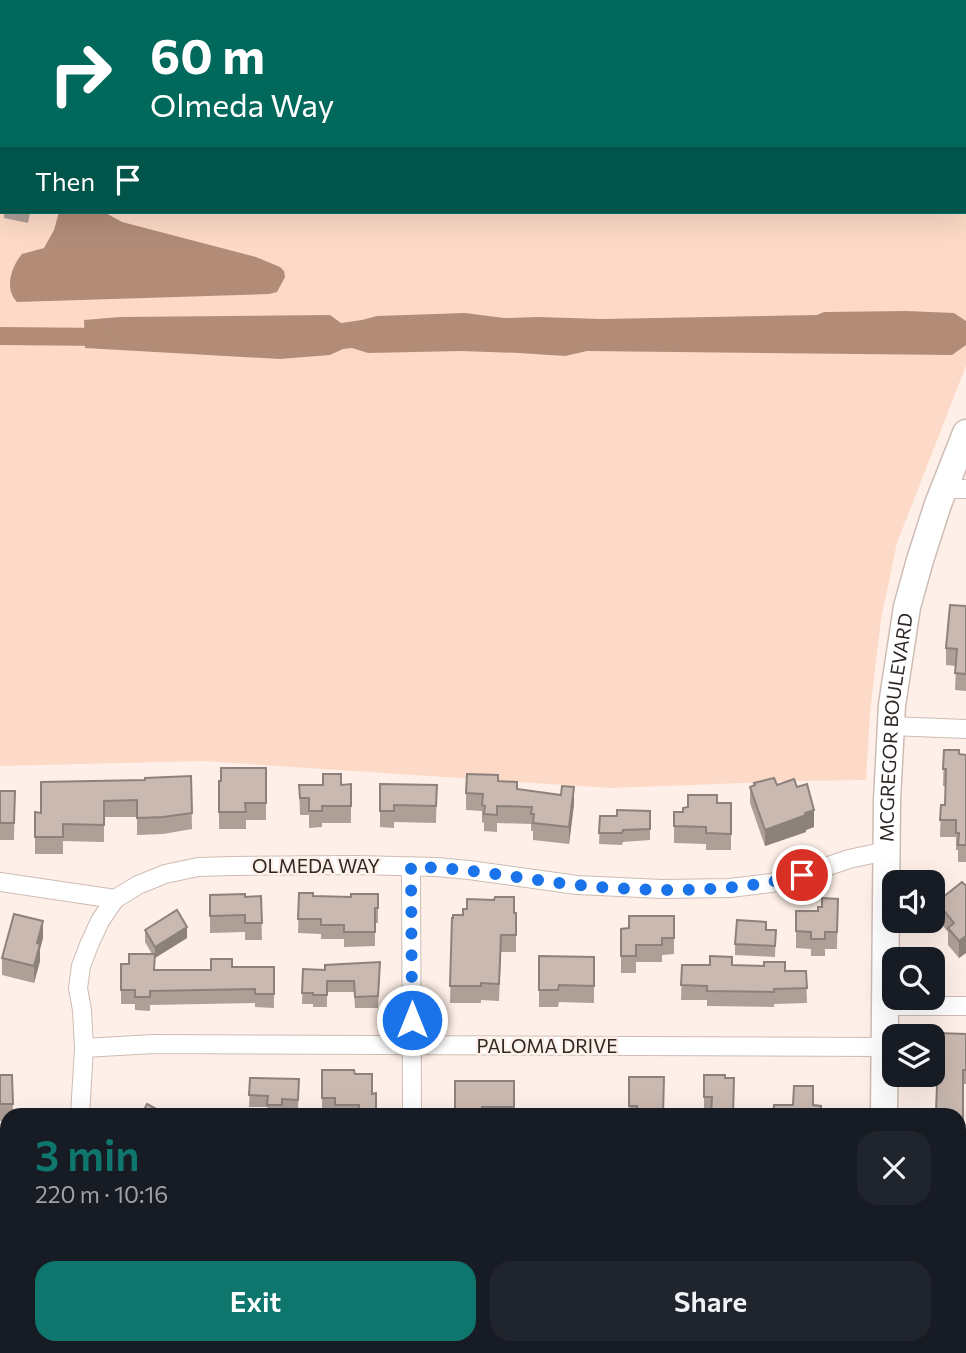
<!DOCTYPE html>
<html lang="en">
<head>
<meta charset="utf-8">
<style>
  :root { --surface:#171b24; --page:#20242c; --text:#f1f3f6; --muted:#9ea1a6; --accent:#0f766e }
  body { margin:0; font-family:Commissioner,sans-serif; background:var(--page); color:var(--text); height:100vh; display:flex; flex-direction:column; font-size:26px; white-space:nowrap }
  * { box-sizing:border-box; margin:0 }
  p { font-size:23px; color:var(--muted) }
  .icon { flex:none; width:38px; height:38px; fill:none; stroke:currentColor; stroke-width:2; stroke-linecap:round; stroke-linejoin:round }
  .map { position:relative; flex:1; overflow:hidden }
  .sheet { position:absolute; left:0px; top:1108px; width:966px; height:247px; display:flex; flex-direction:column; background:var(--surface); border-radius:21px 21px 0 0; box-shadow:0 7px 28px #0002 }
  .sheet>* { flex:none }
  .guide { position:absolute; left:0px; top:0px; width:966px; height:214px; box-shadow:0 7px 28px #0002; background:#00695c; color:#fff; overflow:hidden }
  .buttons { position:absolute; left:882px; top:870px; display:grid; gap:14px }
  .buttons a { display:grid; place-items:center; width:63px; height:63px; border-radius:14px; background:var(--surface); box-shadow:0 7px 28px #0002; font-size:35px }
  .pin { position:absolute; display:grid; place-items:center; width:60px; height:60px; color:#fff; margin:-30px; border:4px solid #fff; border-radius:50%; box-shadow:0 2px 7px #0007 }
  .me { position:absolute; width:77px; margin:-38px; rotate:0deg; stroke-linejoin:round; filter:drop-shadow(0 0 5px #0008) }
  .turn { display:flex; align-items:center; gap:24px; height:147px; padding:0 35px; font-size:32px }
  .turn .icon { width:91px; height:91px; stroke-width:2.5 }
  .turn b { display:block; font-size:49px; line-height:60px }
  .then { display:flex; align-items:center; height:66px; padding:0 35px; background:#0003; gap:14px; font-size:26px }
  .round { display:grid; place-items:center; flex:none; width:74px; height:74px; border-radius:21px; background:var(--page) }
  .headline { display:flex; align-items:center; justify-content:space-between; height:119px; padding:0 35px }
  h1 { font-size:42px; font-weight:600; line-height:52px; color:var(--accent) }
  .cta { display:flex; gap:14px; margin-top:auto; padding:14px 35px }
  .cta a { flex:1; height:80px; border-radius:21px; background:var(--accent); color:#fff; font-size:28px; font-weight:600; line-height:80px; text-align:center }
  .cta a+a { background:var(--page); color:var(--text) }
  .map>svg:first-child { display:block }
  .green { fill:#fddac7; fill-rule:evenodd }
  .water { fill:#b28c77 }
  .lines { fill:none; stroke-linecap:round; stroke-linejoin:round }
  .canal { stroke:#b28c77; stroke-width:18 }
  .street-casing { stroke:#cdbcb3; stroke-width:20 }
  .secondary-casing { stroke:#cdbcb3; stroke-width:29 }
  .street { stroke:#fff; stroke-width:18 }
  .secondary { stroke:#fff; stroke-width:26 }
  .wall { fill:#ae9f97 }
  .shaded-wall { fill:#8d827b }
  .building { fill:#cab9b0; stroke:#8d827b; stroke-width:2 }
  .route { stroke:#1a73e8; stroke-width:12; stroke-dasharray:0 21.6 }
  .labels { text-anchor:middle; stroke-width:5; stroke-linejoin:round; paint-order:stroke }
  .street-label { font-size:19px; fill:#2f2825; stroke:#fef0e8 }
</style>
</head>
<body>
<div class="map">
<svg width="966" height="1353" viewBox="0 0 966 1353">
  <rect width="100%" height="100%" fill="#fef0e8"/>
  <path class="green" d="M 0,0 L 966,0 L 966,366 L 897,543 L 881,619 L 870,712 L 866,780 L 795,781 L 611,788 L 203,761 L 0,766 ZM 2,2 L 964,2 L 964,212 L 2,212 Z"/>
  <g class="water">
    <path d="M 59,212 L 104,212 L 122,222 L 256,257 L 280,267 L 284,271 L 285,277 L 277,292 L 269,294 L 17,302 C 4,289 11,267 22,254 L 44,248 L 54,230 Z"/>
    <polygon points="906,311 954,313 966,321 966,345 952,355 587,351 565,356 519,353 461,351 368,353 352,348 343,349 330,355 280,359 85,348 84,320 120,317 330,315 341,323 362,320 377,316 465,313 504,318 538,317 602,319 817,315 824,312"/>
  </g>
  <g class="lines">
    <polyline class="canal" points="0,336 108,337"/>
    <defs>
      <g id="street">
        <polyline points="944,489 966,489"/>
        <polyline points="890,726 966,729"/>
        <polyline points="411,867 412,1115"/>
        <polyline points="0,882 115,899 138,885 165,874 198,867 232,866 356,865 436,867 469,870 577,885 662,889 730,888 771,883 802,875 849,859 886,851"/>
        <polyline points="886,1006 966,1006"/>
        <polyline points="84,1048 154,1044 885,1047"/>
        <polyline points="80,1115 84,1048 82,1010 78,988 81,966 89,945 100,921 115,899"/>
        <polyline points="0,1201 7,1200"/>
        <polyline points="959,1284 966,1284"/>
        <polyline points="414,1348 414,1353"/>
      </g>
      <g id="secondary">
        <path id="s1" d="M 884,1115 L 887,800 L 892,705 L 907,607 L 920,560 L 938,504 L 966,433"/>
        <polyline points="881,1353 881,1348"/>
      </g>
    </defs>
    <use href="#street" class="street-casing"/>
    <use href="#secondary" class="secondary-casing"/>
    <use href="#street" class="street"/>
    <use href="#secondary" class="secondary"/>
  </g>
  <g class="wall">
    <polygon points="4,212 30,212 28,223 4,218"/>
    <polygon points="966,606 966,691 955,690 956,666 946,665 946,648"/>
    <polygon points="944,750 959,754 966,755 966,862 958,862 958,850 956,850 956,837 940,837 941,805 945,805 945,786 943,786"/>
    <polygon points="266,768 266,820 246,820 246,829 219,829 219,781"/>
    <polygon points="191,776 192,829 163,834 137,835 137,817 104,817 104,842 63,841 63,854 35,854 35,812 41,813 145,780"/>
    <polygon points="498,781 517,789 574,804 569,844 533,840 533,831 531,831 531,824 497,823 497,832 484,831 484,823 482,822 482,811 466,810 466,793"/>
    <polygon points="351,784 351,823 322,823 322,827 309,828 309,815 300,815 299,785"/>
    <polygon points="380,784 437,785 436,823 394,822 394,828 380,827"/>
    <polygon points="777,785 797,787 814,827 806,830 806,832 765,846 750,803 750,787"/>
    <polygon points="0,791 15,791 14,840 0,840"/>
    <polygon points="717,803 731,803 731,850 706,850 706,844 674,843 674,812 683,812"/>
    <polygon points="650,811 650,840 623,842 622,845 599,844 600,816 617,816"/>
    <polygon points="966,886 966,953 959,958 948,945 948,932 937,919 937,902"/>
    <polygon points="299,893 313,896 351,897 378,894 378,923 375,923 375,946 344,947 344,939 321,939 321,934 298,933"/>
    <polygon points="210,895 245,897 261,896 262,940 245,940 245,932 210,933"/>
    <polygon points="838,899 837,949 825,949 825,956 811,956 811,949 796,948 796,911 818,911 822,907"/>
    <polygon points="516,913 516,952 501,952 499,1001 481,1000 481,1003 450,1003 452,918"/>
    <polygon points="674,916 674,954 662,955 662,962 636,962 636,973 621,973 621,929 629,928"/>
    <polygon points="145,930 187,938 155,958 155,970 211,970 232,967 274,967 274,1008 255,1007 255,1003 150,1005 150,1011 135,1010 135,1004 121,1004 121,964 129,964 152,954 145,942"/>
    <polygon points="766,930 776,930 775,957 735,955 735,944"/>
    <polygon points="43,938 40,949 40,961 34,983 2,975 2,958"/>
    <polygon points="539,956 594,957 594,1003 559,1002 558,1007 539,1007"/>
    <polygon points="682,965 732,965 785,971 806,971 807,1003 774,1004 774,1007 707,1006 707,1000 681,1000"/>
    <polygon points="303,969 380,974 378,1008 355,1008 354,992 327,992 327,1007 313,1007 313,1004 302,1004"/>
    <polygon points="966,1034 966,1084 963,1084 963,1141 959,1141 959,1115 936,1115 937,1073 933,1073 933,1044 938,1044"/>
    <polygon points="322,1070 355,1074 372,1094 376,1115 322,1115"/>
    <polygon points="0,1075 12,1075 13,1115 7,1115 7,1121 0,1121"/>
    <polygon points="704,1075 725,1075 711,1111 704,1111"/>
    <polygon points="629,1077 664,1115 629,1115"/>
    <polygon points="250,1078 299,1079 298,1111 282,1111 282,1115 267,1115 267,1107 249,1107"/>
    <polygon points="514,1081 514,1115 455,1115"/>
    <polygon points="959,1180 966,1182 966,1237 959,1231"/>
    <polygon points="0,1227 7,1227 7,1287 5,1287 5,1265 0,1265"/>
    <rect x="37" y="1348" width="24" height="5"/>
    <polygon points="102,1348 119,1348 119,1352 102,1351"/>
    <polygon points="178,1348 221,1348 221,1350 190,1350 190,1348"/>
    <polygon points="260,1348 305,1348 305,1353 275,1353 275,1348"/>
    <rect x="336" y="1348" width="38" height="5"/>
    <rect x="447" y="1348" width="309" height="5"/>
  </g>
  <g class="shaded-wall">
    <polygon points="574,787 574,804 569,844 569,827"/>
    <polygon points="814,810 814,827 806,830 806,832 765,846 765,830"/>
    <polygon points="43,921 43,938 40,949 40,961 34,983 34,966 37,943"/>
    <polygon points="187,927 187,938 155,958 155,947"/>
    <polygon points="966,936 966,953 959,958 959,941"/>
  </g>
  <g class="building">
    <rect x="854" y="0" width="42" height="2"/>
    <polygon points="950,605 966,606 966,674 955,673 957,649 946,648"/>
    <polygon points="944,750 959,750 959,754 966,755 966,845 958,845 959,833 956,833 956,820 940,820 941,805 945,805 946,769 943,769"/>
    <polygon points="221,768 266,768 266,803 245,803 246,812 219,812 219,781 221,781"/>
    <polygon points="323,774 341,774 341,785 351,784 351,806 322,806 322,811 309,811 309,798 300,798 299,785 323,785"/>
    <polygon points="467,774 498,775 498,781 517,782 517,789 561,795 562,786 574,787 569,827 533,823 534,814 531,814 532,807 497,806 497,815 484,814 485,806 482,805 483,794 466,793"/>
    <polygon points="191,776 192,813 163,817 137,818 137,800 104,801 104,825 63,824 63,837 35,837 35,812 41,813 41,782 145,780 145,778"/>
    <polygon points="774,778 777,785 794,779 797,787 807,784 814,810 805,813 806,815 765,830 750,787 755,785 754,783"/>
    <polygon points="380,784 437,785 436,806 394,805 394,811 380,811"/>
    <polygon points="0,791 15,791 14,823 0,823"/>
    <polygon points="688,795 717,795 717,803 731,803 731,834 706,833 706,827 674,826 674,812 683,812 683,808 688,807"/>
    <polygon points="617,810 650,811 650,829 623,830 622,833 599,833 600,816 617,816"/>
    <polygon points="962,882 966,886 966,936 959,941 948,928 954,923 937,902"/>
    <polygon points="299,893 313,893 313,896 351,897 351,894 378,894 378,908 375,908 375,932 344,932 344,925 321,925 321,919 298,919"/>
    <polygon points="245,894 245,897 261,896 262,923 245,923 245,915 210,916 210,895"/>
    <polygon points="495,897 514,897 514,913 516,913 516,935 501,935 499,984 481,983 481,986 450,986 452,918 453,918 453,915 463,915 463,909 467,909 467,899 494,900"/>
    <polygon points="822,898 838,899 837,932 825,932 825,939 811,939 811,932 796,931 796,911 818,911 818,907 822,907"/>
    <polygon points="177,910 187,927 155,947 145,930"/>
    <polygon points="14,914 43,921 37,943 40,944 34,966 2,958"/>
    <polygon points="629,916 674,916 674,938 662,938 662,945 636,945 636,956 621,956 621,929 629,928"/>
    <polygon points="737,920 766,922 766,930 776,930 775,946 735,944"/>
    <polygon points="129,954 155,954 154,970 211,970 211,959 232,959 232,967 274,967 274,994 255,994 255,989 150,991 150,997 135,997 135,990 121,990 121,964 129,964"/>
    <polygon points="539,956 594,957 594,986 559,985 558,990 539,990"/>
    <polygon points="710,956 732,957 732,965 764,966 764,962 785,962 785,971 806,971 807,988 774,989 774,992 707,991 707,986 681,985 682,965 710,965"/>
    <polygon points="380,962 378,996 355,997 354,981 327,981 327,995 313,995 313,993 302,993 303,969 325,970 325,965"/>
    <polygon points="938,1033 966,1034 966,1070 963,1070 963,1127 959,1127 959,1115 938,1115 938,1112 936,1112 938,1059 933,1059 933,1044 938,1044"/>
    <polygon points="322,1070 354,1070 355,1074 372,1074 372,1094 376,1093 376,1115 359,1115 359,1105 335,1105 335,1098 322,1098"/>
    <polygon points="0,1075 12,1075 13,1104 0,1104"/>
    <polygon points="704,1075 725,1075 725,1078 734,1078 733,1115 711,1115 712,1097 704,1097"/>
    <polygon points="629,1077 664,1077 663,1115 637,1115 637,1106 629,1106"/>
    <polygon points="250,1078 299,1079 298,1100 282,1099 282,1105 267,1105 268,1096 249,1095"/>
    <polygon points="455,1081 514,1081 514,1107 482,1107 482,1115 455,1115"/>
    <polygon points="794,1086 813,1086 813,1105 821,1106 821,1113 823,1113 823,1115 773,1115 774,1105 793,1105"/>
    <polygon points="147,1104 167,1115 141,1115"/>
    <polygon points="961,1178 966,1182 966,1220 959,1214 959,1180"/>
    <polygon points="0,1227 7,1227 7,1270 5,1270 5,1248 0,1248"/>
    <polygon points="959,1308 966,1308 966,1353 951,1353 951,1348 959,1348"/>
    <polygon points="515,1348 756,1348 756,1353 554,1352 554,1348"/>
    <rect x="810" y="1348" width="28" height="5"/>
  </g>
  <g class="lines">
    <path class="route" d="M 412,1020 L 411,867 C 467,867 521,879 577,885 C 651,892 729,894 802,875"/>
  </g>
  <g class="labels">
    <g class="street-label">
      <text dy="7" stroke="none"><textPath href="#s1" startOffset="388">MCGREGOR BOULEVARD</textPath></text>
      <text x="316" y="873">OLMEDA WAY</text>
      <text x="547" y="1053">PALOMA DRIVE</text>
    </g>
  </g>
</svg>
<div class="buttons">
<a><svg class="icon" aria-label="sound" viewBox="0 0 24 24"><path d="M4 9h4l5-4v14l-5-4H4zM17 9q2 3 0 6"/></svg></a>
<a><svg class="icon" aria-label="search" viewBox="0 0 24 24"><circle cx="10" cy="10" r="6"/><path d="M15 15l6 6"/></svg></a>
<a><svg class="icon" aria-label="layers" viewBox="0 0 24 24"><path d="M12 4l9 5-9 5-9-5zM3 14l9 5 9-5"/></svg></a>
</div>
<div class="pin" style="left:802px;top:875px;background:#d93025"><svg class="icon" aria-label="arrive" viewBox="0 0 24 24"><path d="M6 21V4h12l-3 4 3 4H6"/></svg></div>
<svg class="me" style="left:412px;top:1020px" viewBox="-20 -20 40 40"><circle r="17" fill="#1a73e8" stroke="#fff" stroke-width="3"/><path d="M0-11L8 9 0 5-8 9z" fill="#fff"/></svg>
<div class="guide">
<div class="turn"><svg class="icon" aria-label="right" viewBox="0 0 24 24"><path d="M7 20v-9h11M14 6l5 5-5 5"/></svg><div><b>60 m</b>Olmeda Way</div></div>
<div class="then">Then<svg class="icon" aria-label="arrive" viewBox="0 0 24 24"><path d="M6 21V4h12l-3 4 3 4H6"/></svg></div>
</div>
<section class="sheet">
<div class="headline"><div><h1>3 min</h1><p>220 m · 10:16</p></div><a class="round"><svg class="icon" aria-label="close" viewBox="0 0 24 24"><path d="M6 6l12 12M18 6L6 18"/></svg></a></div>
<div class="cta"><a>Exit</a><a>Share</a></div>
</section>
</div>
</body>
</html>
